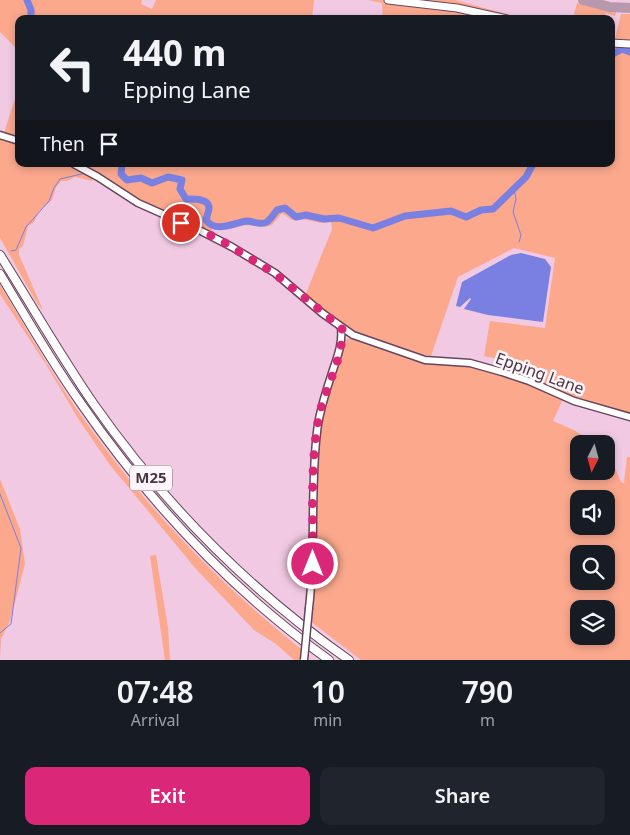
<!DOCTYPE html>
<html lang="en">
<head>
<meta charset="utf-8">
<style>
  :root { --surface:#171b24; --page:#20242c; --text:#f1f3f6; --muted:#9ea1a6; --accent:#db2777 }
  body { margin:0; font-family:"Noto Sans",sans-serif; background:var(--page); color:var(--text); height:100vh; display:flex; flex-direction:column; font-size:19px; white-space:nowrap }
  * { box-sizing:border-box; margin:0 }
  p { font-size:16px; color:var(--muted) }
  .icon { flex:none; width:28px; height:28px; fill:none; stroke:currentColor; stroke-width:2; stroke-linecap:round; stroke-linejoin:round }
  .map { position:relative; height:660px; overflow:hidden }
  .side { display:flex; flex-direction:column; background:var(--surface); flex:1 }
  .side>* { flex:none }
  .top-card { position:absolute; left:15px; top:15px; width:600px; height:152px; border-radius:10px; box-shadow:0 2px 8px #0003; background:#171b24; color:var(--text); overflow:hidden }
  .needle { width:32px; rotate:186deg }
  .controls { position:absolute; left:570px; top:435px; display:grid; gap:10px }
  .controls a { display:grid; place-items:center; width:45px; height:45px; border-radius:10px; background:var(--surface); box-shadow:0 2px 8px #0003; font-size:25px }
  .pin { position:absolute; display:grid; place-items:center; width:42px; height:42px; color:#fff; margin:-21px; border:2px solid #fff; border-radius:50%; box-shadow:0 1px 5px #0007 }
  .me { position:absolute; width:55px; margin:-28px; rotate:0deg; stroke-linejoin:round; filter:drop-shadow(0 0 4px #0008) }
  .turn { display:flex; align-items:center; gap:18px; height:105px; padding:0 25px; font-size:22px }
  .turn .icon { width:65px; height:65px; stroke-width:2.5 }
  .turn b { display:block; font-size:35px; line-height:42px }
  .then { display:flex; align-items:center; height:48px; padding:0 25px; background:#0003; gap:10px; font-size:19px }
  .eta { display:flex; justify-content:space-evenly; align-items:center; height:85px; text-align:center }
  .eta b { font-size:30px; font-weight:600; line-height:35px }
  .action { display:flex; gap:10px; margin-top:auto; padding:10px 25px }
  .action a { flex:1; height:58px; border-radius:10px; background:var(--accent); color:#fff; font-size:20px; font-weight:600; line-height:58px; text-align:center }
  .action a+a { background:var(--page); color:var(--text) }
  .map>svg:first-child { display:block }
  .green { fill:#fba88d; fill-rule:evenodd }
  .water { fill:#7a80e1 }
  .lines { fill:none; stroke-linecap:round; stroke-linejoin:round }
  .stream { stroke:#7a80e1; stroke-width:1 }
  .river { stroke:#7a80e1; stroke-width:7 }
  .taxiway { stroke:#b898ac; stroke-width:10 }
  .secondary-casing { stroke:#67455c; stroke-width:9 }
  .primary-casing { stroke:#67455c; stroke-width:9 }
  .highway-casing { stroke:#67455c; stroke-width:10 }
  .secondary { stroke:#fff; stroke-width:6 }
  .primary { stroke:#fff; stroke-width:7 }
  .highway { stroke:#fff; stroke-width:8 }
  .secondary-bridge-casing { stroke:#67455c; stroke-width:9; stroke-linecap:butt }
  .secondary-bridge { stroke:#fff; stroke-width:6 }
  .route { stroke:#db2777; stroke-width:9; stroke-dasharray:0 16.2 }
  .labels { text-anchor:middle; stroke-width:5; stroke-linejoin:round; paint-order:stroke }
  .shield { fill:#fdf5fa; stroke:#7e7078; stroke-width:1 }
  .shield-label { font-size:15px; font-weight:bold; fill:#473741 }
  .street-label { font-size:16px; fill:#473741; stroke:#fdf5fa }
</style>
</head>
<body>
<div class="map">
<svg width="630" height="660" viewBox="0 0 630 660">
  <rect width="100%" height="100%" fill="#f1c9e3"/>
  <g class="green">
    <polygon points="0,0 142,0 141,4 152,9 156,0 314,0 312,19 19,19 19,51 0,32"/>
    <polygon points="368,0 455,0 525,19 383,19 382,3"/>
    <polygon points="577,3 616,12 615,16 606,13 604,19 573,19"/>
    <polygon points="621,14 630,14 630,415 575,400 515,372 513,362 484,356 490,321 545,328 555,258 514,248 458,277 431,356 416,354 349,330 305,296 332,229 331,222 321,223 303,219 292,220 282,213 272,225 264,227 246,225 230,229 213,228 210,233 148,205 77,164 611,164 611,38 615,39"/>
    <polygon points="19,86 19,139 4,133"/>
    <polygon points="0,137 19,144 19,164 67,164 93,178 92,181 75,177 67,181 61,181 56,187 52,200 39,211 34,222 28,226 23,246 19,249 19,255 43,310 38,305 0,238"/>
    <path d="M 0,285 C 30,335 59,386 93,432 C 153,515 222,586 302,650 L 300,660 L 294,660 L 276,644 L 254,630 L 196,569 L 110,465 L 79,420 L 47,366 L 0,294 Z"/>
    <path d="M 354,337 L 415,360 L 469,364 L 502,373 L 563,399 L 553,421 L 574,430 L 596,444 L 579,444 L 579,471 L 606,471 L 606,458 L 616,470 L 621,482 L 624,483 L 627,457 L 630,457 L 630,660 L 361,660 L 310,621 L 316,486 L 321,416 L 344,344 L 347,339 ZM 579,499 L 606,499 L 606,526 L 579,526 ZM 579,554 L 606,554 L 606,581 L 579,581 ZM 579,609 L 606,609 L 606,636 L 579,636 Z"/>
    <polygon points="0,479 20,529 25,564 10,621 1,639 0,660"/>
    <polygon points="156,555 168,628 170,660 165,660 150,556"/>
  </g>
  <polygon class="water" points="521,253 545,259 551,267 543,322 488,315 464,309 471,299 470,298 460,307 456,306 462,282 511,255"/>
  <g class="lines">
    <g class="stream">
      <polyline points="89,168 91,164"/>
      <polyline points="514,189 516,199 513,212 521,235 519,242"/>
      <polyline points="11,251 16,250 26,227 49,201 54,188 60,179 86,173"/>
      <polyline points="0,494 21,548 11,624 0,633"/>
    </g>
    <g class="river">
      <polyline points="27,0 31,10 31,19"/>
      <polyline points="611,55 622,49 630,52"/>
      <path d="M 122,164 L 121,174 L 127,180 L 141,178 L 152,183 L 168,177 L 182,180 L 180,189 L 186,199 C 193,199 208,198 209,207 C 209,211 207,216 206,220 C 216,234 235,222 247,221 C 254,221 260,226 267,222 C 271,219 274,214 277,210 L 285,208 L 296,217 L 306,215 L 324,219 L 339,218 L 373,228 L 405,216 L 451,211 L 466,217 L 481,210 L 493,209 L 526,177 L 533,164"/>
    </g>
    <polyline class="taxiway" points="583,0 610,7 630,8"/>
    <defs>
      <g id="secondary">
        <polyline points="0,135 19,141"/>
        <polyline points="74,164 98,177 138,203 201,231 232,247 275,273 322,313 353,335 425,360 470,363 502,372 529,381 574,401 630,417"/>
        <path d="M 309,608 C 316,549 310,490 317,432 C 319,412 325,395 331,376 C 336,360 343,345 341,328"/>
      </g>
      <g id="primary">
        <polyline points="388,0 457,8 507,19"/>
        <polyline points="611,43 630,44"/>
      </g>
      <g id="highway">
        <path d="M 0,255 C 31,304 60,355 93,403 C 163,503 249,590 349,660"/>
        <path d="M 0,274 C 26,317 51,361 80,402 C 148,501 231,590 329,660"/>
      </g>
    </defs>
    <use href="#secondary" class="secondary-casing"/>
    <use href="#primary" class="primary-casing"/>
    <use href="#highway" class="highway-casing"/>
    <use href="#secondary" class="secondary"/>
    <use href="#primary" class="primary"/>
    <use href="#highway" class="highway"/>
    <defs>
      <polyline id="secondary-bridge" points="304,660 309,608"/>
    </defs>
    <use href="#secondary-bridge" class="secondary-bridge-casing"/>
    <use href="#secondary-bridge" class="secondary-bridge"/>
  </g>
  <g class="lines">
    <path class="route" d="M 181,223 L 217,238 L 274,273 L 342,328 C 344,358 325,387 319,416 C 310,464 313,515 313,564"/>
  </g>
  <g class="labels">
    <rect class="shield" x="130" y="465.5" width="42" height="25" rx="4"/>
    <g class="shield-label">
      <text x="151" y="483">M25</text>
    </g>
    <g class="street-label">
      <text transform="translate(540 373) rotate(20)" y="6">Epping Lane</text>
    </g>
  </g>
</svg>
<div class="controls">
<a><svg class="needle" viewBox="-14 -14 28 28"><path d="M0-13l5 13h-10z" fill="#e53935"/><path d="M0 13l5-13h-10z" fill="#9ea1a6"/></svg></a>
<a><svg class="icon" aria-label="sound" viewBox="0 0 24 24"><path d="M4 9h4l5-4v14l-5-4H4zM17 9q2 3 0 6"/></svg></a>
<a><svg class="icon" aria-label="search" viewBox="0 0 24 24"><circle cx="10" cy="10" r="6"/><path d="M15 15l6 6"/></svg></a>
<a><svg class="icon" aria-label="layers" viewBox="0 0 24 24"><path d="M12 4l9 5-9 5-9-5zM3 14l9 5 9-5"/></svg></a>
</div>
<div class="pin" style="left:181px;top:223px;background:#d93025"><svg class="icon" aria-label="arrive" viewBox="0 0 24 24"><path d="M6 21V4h12l-3 4 3 4H6"/></svg></div>
<svg class="me" style="left:313px;top:564px" viewBox="-20 -20 40 40"><circle r="17" fill="#db2777" stroke="#fff" stroke-width="3"/><path d="M0-11L8 9 0 5-8 9z" fill="#fff"/></svg>
<div class="top-card">
<div class="turn"><svg class="icon" aria-label="left" viewBox="0 0 24 24"><path d="M17 20v-9H6M10 6l-5 5 5 5"/></svg><div><b>440 m</b>Epping Lane</div></div>
<div class="then">Then<svg class="icon" aria-label="arrive" viewBox="0 0 24 24"><path d="M6 21V4h12l-3 4 3 4H6"/></svg></div>
</div>
</div>
<section class="side">
<div class="eta">
<div><b>07:48</b><p>Arrival</p></div>
<div><b>10</b><p>min</p></div>
<div><b>790</b><p>m</p></div>
</div>
<div class="action"><a>Exit</a><a>Share</a></div>
</section>
</body>
</html>
